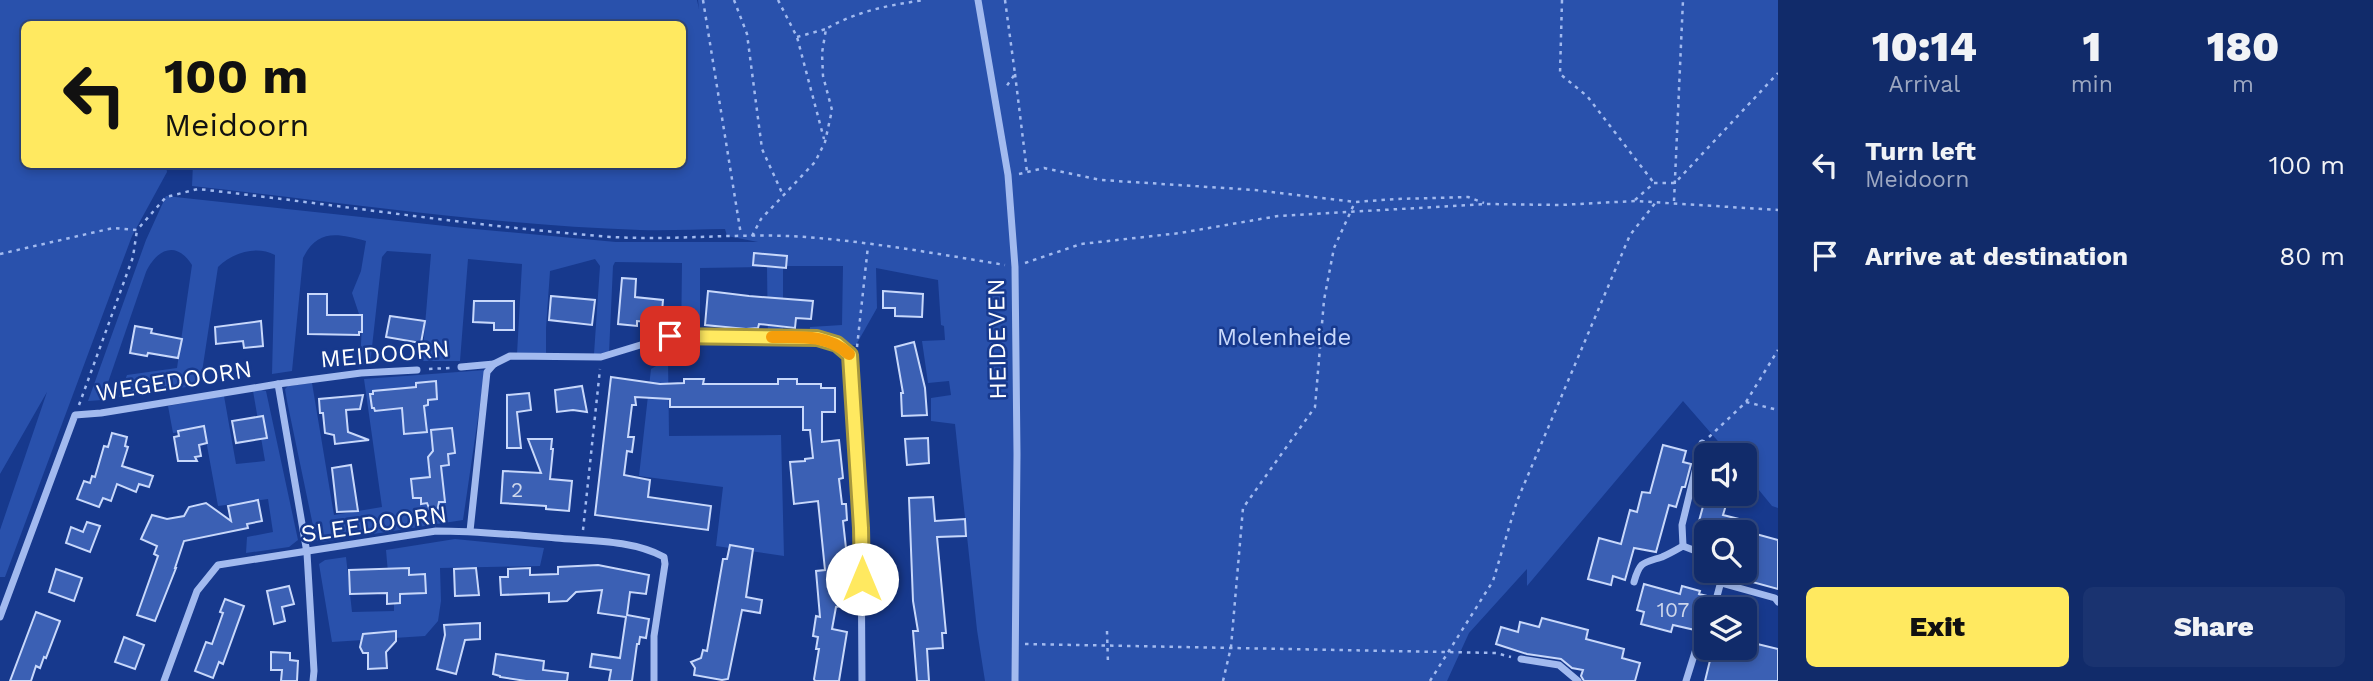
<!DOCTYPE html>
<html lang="en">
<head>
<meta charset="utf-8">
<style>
  :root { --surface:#112b6a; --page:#1a3370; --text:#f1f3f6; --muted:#9ca7c1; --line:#30477e; --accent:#ffe960 }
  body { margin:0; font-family:"Work Sans",sans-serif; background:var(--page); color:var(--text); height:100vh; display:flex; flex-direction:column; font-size:26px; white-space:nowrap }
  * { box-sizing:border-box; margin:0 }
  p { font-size:23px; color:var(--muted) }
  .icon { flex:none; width:38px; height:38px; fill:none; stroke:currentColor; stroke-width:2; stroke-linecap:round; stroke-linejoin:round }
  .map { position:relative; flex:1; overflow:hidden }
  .sheet { display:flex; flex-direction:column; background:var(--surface); width:595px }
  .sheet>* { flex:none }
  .banner { position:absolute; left:21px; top:21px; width:665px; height:147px; border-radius:10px; box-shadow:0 4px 10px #0003,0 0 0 2px var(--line); background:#ffe960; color:#111; overflow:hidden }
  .fabs { position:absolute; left:1694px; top:443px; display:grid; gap:14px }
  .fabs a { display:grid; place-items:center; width:63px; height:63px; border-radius:10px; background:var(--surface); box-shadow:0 4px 10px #0003,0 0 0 2px var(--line); font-size:35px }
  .pin { position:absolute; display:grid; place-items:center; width:60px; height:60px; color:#fff; margin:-30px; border-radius:14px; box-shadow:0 4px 10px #0006 }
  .me { position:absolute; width:77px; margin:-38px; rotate:0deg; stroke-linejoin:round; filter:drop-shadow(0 0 5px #0008) }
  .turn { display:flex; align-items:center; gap:24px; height:147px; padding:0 28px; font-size:32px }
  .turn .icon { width:91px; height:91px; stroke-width:2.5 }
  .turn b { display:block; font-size:49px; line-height:60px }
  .eta { display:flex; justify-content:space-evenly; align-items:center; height:119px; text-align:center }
  .eta b { font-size:42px; font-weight:800; line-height:49px }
  .primary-button { display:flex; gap:14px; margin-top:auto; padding:14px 28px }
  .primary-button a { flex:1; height:80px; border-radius:10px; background:var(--accent); color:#111; font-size:28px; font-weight:800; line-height:80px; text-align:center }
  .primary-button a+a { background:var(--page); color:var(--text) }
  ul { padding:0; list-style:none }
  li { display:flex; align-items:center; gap:21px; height:91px; padding:0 28px }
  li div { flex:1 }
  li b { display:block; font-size:26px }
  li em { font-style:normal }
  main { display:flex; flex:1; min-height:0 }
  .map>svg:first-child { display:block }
  .green { fill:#2951ac }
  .building { fill:#3b60b4; stroke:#c8d8fb; stroke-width:2 }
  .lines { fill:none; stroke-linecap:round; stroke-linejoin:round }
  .path { stroke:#a2baef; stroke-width:2.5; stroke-dasharray:3.5 5; stroke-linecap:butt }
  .street { stroke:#a2baef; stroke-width:7 }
  .route-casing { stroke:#a6973e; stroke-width:18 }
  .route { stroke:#ffe960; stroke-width:12 }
  .slow { stroke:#f59e0b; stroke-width:12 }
  .labels { text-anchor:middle; stroke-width:5; stroke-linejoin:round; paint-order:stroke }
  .number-label { font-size:21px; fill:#ced7ec }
  .park-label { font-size:24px; fill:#c8d8fb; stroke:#17398d }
  .street-label { font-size:24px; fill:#fff; stroke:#17398d }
</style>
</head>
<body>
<main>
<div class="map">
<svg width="1778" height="681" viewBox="0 0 1778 681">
  <rect width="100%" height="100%" fill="#17398d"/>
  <g class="green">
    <path d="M 0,0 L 697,0 L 699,9 L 698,0 L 1778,0 L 1778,508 L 1772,506 L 1745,473 L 1745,455 L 1730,455 L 1683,401 L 1527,586 L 1527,569 L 1469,633 L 1447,681 L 985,681 L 977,630 L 955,424 L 931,421 L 931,398 L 951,395 L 949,381 L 928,383 L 922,341 L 945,340 L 944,326 L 941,325 L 938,280 L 876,268 L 877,308 L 856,345 L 808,344 L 810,327 L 842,325 L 843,266 L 783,266 L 783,343 L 768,344 L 767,267 L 700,268 L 700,344 L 681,344 L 682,263 L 615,262 L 613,266 L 609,353 L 594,354 L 600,266 L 595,259 L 550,271 L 546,328 L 546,354 L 517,354 L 522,264 L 468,259 L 460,361 L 422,361 L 431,254 L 387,251 L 382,257 L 370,365 L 360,365 L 362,323 L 352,293 L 361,271 L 366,241 C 338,234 318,228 303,258 L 292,371 L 272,374 L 275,255 C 256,245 232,253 218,267 L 200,385 L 119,397 L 127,375 L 177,368 L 192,265 C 176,240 157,249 146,272 L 102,400 L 88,401 L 146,240 L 166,196 L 464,228 L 616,242 L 758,242 L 727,236 L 725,229 C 697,229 669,231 640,230 C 490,225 341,202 192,186 L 193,164 L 682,164 L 682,24 L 24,24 L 24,164 L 166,165 L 167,172 L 132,236 L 5,577 L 0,577 L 0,530 L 47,392 L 0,474 Z"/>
    <polygon points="668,359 669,436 781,435 784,556 716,546 723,487 639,476 651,369"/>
    <polygon points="485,370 463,520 322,542 316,540 287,401 285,389 288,386 312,383 334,515 382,507 364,379"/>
    <polygon points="261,390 266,391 298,540 289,547 246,553 247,537 273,532 268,499 218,506 204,429 173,433 168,406 224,396 236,464 265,461 253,391"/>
    <polygon points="455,539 544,548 540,566 440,568 441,601 438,621 425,636 332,642 319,564 325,560 346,557 352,612 394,611 394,591 357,594 356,575 388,573 386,550"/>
  </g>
  <g class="building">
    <polygon points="754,253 787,256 786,268 753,265"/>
    <polygon points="622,278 636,279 635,297 663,300 661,323 637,321 637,326 618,324"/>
    <polygon points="708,291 749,296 813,301 811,319 796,318 795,328 759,324 758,328 746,329 705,325"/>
    <polygon points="883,291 923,294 922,317 895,316 895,308 883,308"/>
    <polygon points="308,294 327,294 327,315 362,315 362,332 359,332 359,335 308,334"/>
    <polygon points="551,296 595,300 592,325 549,320"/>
    <polygon points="474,301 514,301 514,330 494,330 494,323 473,322"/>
    <polygon points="390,316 425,321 421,343 386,337"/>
    <polygon points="261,321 263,346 244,348 243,341 216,344 215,327"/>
    <polygon points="135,326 152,329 151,333 182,339 178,358 148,353 147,356 130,353"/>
    <polygon points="914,342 925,388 927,415 902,416 901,393 903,393 895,347"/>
    <polygon points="611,377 660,384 684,383 684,379 704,379 703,384 778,384 778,379 797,379 797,384 821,384 821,388 835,388 835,412 822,412 822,442 839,440 843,478 839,479 842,504 846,504 847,520 843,521 846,548 850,548 853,567 848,568 850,582 841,583 843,606 836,607 832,629 847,632 839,681 815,681 814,679 819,649 816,649 818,637 813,636 816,616 820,617 816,571 825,570 818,501 794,504 790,462 805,461 805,459 813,458 810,430 803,430 803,407 670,407 670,399 635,397 636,405 632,405 628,437 634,437 632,452 627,451 624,475 650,480 648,497 711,506 708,530 595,515"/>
    <polygon points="436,381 437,399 428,400 428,405 424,406 427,432 404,434 402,408 375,411 374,408 372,408 370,394 373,394 373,391 416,387 416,383"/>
    <polygon points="582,386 587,412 573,410 557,412 555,390"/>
    <polygon points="529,393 531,410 517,412 521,448 507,448 507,395"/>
    <polygon points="363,395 360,409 346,410 348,432 369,440 335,444 334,435 325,433 323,413 320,413 319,399"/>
    <polygon points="263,416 267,438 236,443 232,421"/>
    <polygon points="204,426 207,443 199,445 201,456 195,457 197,461 178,461 174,437 179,436 178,431"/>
    <polygon points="452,428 455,453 448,454 449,465 441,466 445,502 439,502 435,523 427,503 421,504 421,498 413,498 411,479 430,477 428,457 433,451 431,430"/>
    <polygon points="112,433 127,437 125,446 128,447 122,466 153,476 149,487 139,484 136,492 117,484 111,501 103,498 99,507 77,499 84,481 90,483 92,476 95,477 104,446 108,447"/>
    <polygon points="928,438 929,463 907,465 905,439"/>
    <polygon points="528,439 552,439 551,449 553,449 550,479 572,481 569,511 546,509 546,506 501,503 503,471 541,473"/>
    <polygon points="1663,445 1686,451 1683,462 1691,464 1685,487 1682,487 1676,507 1669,505 1656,552 1634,548 1625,580 1613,576 1611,585 1588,579 1599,538 1621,544 1630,510 1637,512 1642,492 1650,493"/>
    <polygon points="351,465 358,511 337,512 332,468"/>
    <polygon points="933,497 935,521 965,519 966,536 937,537 946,633 942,633 943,648 927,649 929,681 917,681 913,631 918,631 913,601 909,498"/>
    <polygon points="1705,499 1726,505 1723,515 1743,520 1740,532 1696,532"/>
    <polygon points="258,500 262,521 247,524 248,528 184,541 175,568 176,568 155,621 137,615 158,556 154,554 157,546 141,539 152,515 167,519 184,516 189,507 206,503 231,521 228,506"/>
    <polygon points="87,522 100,526 90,552 66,543 71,527 83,532"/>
    <polygon points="1745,531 1778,540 1778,589 1745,580"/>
    <polygon points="730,545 753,549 746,597 762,600 760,613 742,610 728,679 722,680 694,675 695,668 691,662 701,658 703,650 707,651 723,559 727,559"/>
    <polygon points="598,565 649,575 646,594 630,592 627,615 649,619 646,638 640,637 639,644 637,644 632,681 609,681 611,670 590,667 592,654 620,658 626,617 598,613 602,590 576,592 567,601 549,602 549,593 501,595 500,577 508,577 508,569 530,568 530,575 558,574 558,567"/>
    <polygon points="409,568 409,575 425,574 426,593 400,594 400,603 387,604 387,593 350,594 349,570"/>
    <polygon points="476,568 479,595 455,596 454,569"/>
    <polygon points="56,569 82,578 74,601 49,592"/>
    <polygon points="1644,584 1680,594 1682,586 1700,591 1699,594 1707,596 1695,630 1673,625 1671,632 1641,624 1644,612 1637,610"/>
    <polygon points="289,586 294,604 282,607 285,621 274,624 267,591"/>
    <polygon points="225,599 244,606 223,664 219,662 213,678 195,671 206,642 212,644 223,613 220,612"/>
    <polygon points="36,612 60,621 46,658 44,657 40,668 36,666 31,681 10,681"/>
    <polygon points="1542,618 1588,630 1586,639 1624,649 1622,658 1640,663 1635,681 1584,681 1581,676 1583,670 1572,668 1561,659 1527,654 1496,644 1501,627 1518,632 1520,622 1539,627"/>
    <polygon points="480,623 480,639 465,640 456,674 437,669 445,635 444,625"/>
    <polygon points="396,631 396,641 386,652 387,668 368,669 368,653 363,653 360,647 363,634"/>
    <polygon points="124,637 144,645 135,669 115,662"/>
    <polygon points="1745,641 1778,649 1778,681 1705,681 1713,648 1745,648"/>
    <polygon points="271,652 290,653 290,660 298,661 297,681 281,681 282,670 271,670"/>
    <polygon points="496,654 544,661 543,670 568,673 567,681 526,681 500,677 500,676 493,674"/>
  </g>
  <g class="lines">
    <g class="path">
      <polyline points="703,0 741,235"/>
      <polyline points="734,0 747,34 762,149 783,195"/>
      <polyline points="778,0 797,37 824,139"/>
      <polyline points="1005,0 1015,74 1006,87"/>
      <polyline points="1562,0 1560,74 1587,96 1654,183"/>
      <polyline points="797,37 826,29"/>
      <polyline points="1015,74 1027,172"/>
      <polyline points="1019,174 1044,168 1101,180 1255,190 1355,202 1397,199 1468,197 1484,203"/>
      <polyline points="1635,200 1654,183 1675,183 1778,73"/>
      <polyline points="1674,201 1683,0"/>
      <path d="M 752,236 L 761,219 L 815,162 L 825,142 L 832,110 L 823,76 L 822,53 L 826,29 C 857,11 889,5 925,0"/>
      <path d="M 0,254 L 113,228 L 137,230 L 166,197 L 198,189 C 332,204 465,225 599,236 C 667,242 737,232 806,237 C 872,242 939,254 1005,265"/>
      <polyline points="1025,263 1081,244 1180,233 1278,216 1487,204 1560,205 1635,201 1778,210"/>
      <polyline points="857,347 868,246"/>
      <polyline points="429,369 450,368"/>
      <polyline points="1746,402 1778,410"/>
      <polyline points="79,405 133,257 137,230"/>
      <polyline points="1709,437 1746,402 1778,350"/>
      <polyline points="583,530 600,369"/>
      <polyline points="1107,631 1108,664"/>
      <polyline points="1025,644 1496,653 1511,657"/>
      <polyline points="1223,681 1231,647 1243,508 1315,407 1324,300 1334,248 1355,202"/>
      <polyline points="1430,681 1493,581 1517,501 1630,235 1656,202"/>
    </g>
    <g class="street">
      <polyline points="978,0 1008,175 1015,267 1017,454 1015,681"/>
      <polyline points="461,367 494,364"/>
      <polyline points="278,384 361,373 417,370"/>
      <polyline points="470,531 487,372 494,364 510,356 601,357 670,336 817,338 837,344 851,355 861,528 862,681"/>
      <polyline points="1683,546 1682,525 1702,443"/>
      <path d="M 1634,582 C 1640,561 1643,563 1662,557 C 1669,554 1676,550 1683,546 L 1706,555"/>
      <polyline points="1721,583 1775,598 1778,602"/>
      <polyline points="1711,609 1716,600 1724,570"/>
      <polyline points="0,617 75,415 101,413 278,384 307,553 314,671 313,681"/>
      <polyline points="1521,659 1559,665 1578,681"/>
      <path d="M 164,681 L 197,591 L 218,565 L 436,531 C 476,531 516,535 556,538 C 591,541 633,540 664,557 L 665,564 L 654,636 L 654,681"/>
      <polyline points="1686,681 1706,617"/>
    </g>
  </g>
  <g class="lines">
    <defs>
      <polyline id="route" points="670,336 817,338 837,344 850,355 861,528 862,579"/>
    </defs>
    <use href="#route" class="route-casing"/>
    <use href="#route" class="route"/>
    <path class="slow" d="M 772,337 C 800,337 826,334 849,354"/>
  </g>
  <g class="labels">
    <g class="number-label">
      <text x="517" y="497">2</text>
      <text x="1673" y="617">107</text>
    </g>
    <g class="park-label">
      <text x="1284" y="345">Molenheide</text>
    </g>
    <g class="street-label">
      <text transform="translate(997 339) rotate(-91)" y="8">HEIDEVEN</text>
      <text transform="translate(385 354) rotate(-5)" y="8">MEIDOORN</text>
      <text transform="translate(174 381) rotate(-9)" y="8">WEGEDOORN</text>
      <text transform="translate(374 524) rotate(-8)" y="8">SLEEDOORN</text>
    </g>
  </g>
</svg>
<div class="fabs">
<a><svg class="icon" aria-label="sound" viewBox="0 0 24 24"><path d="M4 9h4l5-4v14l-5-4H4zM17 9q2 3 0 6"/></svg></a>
<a><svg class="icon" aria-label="search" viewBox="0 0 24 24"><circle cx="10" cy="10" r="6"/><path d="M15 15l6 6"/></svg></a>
<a><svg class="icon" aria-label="layers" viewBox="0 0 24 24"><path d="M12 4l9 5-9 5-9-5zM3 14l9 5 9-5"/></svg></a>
</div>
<div class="pin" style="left:670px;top:336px;background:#d93025"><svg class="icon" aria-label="arrive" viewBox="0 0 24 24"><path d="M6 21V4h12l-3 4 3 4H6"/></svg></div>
<svg class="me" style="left:862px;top:579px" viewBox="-20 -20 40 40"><circle r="19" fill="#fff"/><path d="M0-13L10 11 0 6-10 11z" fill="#ffe960"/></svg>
<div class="banner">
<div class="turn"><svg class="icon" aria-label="left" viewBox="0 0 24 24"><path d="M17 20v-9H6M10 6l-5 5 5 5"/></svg><div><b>100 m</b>Meidoorn</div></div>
</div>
</div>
<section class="sheet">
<div class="eta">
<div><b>10:14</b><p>Arrival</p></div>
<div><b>1</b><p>min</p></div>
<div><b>180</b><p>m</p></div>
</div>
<ul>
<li><svg class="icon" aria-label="left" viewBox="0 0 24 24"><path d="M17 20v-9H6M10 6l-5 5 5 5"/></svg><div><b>Turn left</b><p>Meidoorn</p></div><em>100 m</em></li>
<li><svg class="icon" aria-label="arrive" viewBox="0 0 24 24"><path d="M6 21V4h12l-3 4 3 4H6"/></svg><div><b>Arrive at destination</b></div><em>80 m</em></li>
</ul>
<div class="primary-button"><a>Exit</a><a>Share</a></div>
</section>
</main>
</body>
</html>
